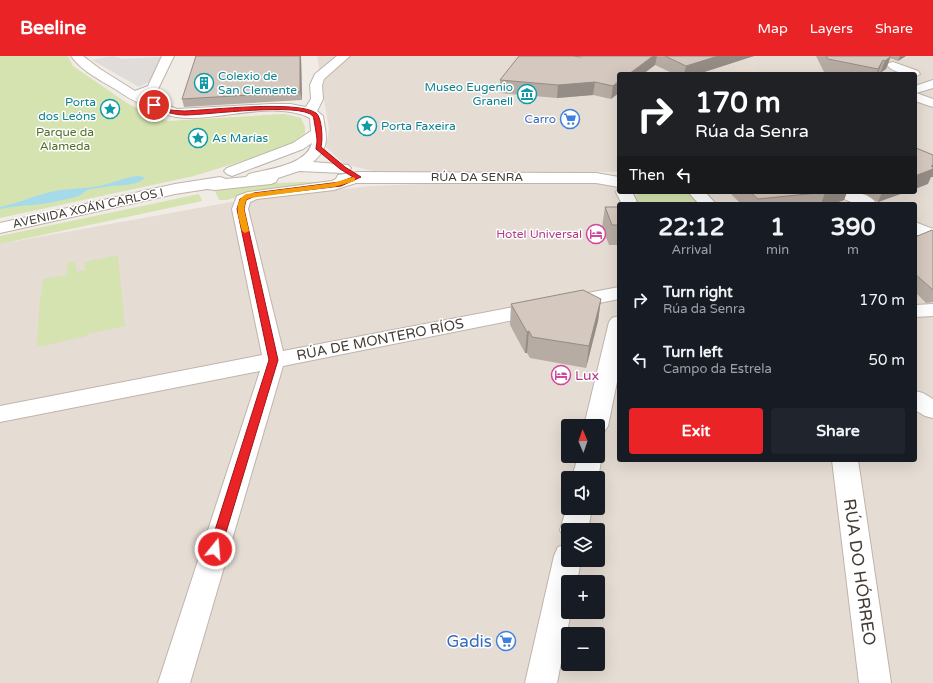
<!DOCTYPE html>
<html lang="en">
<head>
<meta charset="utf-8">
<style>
  :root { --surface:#171b24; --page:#20242c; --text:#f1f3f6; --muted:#9ea1a6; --accent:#ea2327 }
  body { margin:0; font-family:"Varela Round",sans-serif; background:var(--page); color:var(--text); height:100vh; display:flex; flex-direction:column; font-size:15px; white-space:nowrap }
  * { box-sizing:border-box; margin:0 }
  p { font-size:13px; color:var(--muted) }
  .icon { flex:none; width:22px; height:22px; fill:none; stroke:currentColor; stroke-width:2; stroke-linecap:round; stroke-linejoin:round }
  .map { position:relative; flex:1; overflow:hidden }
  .panel { position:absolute; left:617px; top:146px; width:300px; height:260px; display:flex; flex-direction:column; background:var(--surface); border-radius:4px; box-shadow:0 4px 16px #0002 }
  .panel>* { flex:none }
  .hud { position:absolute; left:617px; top:16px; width:300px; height:122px; border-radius:4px; box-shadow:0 4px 16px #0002; background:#202124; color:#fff; overflow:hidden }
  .needle { width:26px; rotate:358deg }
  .tools { position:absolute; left:561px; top:363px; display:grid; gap:8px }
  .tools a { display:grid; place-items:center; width:44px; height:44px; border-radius:4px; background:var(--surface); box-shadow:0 4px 16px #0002; font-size:20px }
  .pin { position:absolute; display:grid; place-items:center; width:34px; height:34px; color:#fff; margin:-17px; border:2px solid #fff; border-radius:50%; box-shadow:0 1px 4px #0007 }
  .me { position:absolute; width:44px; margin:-22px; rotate:17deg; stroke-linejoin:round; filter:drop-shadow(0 0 3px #0008) }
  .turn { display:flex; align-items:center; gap:14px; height:84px; padding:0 12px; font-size:18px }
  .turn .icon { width:52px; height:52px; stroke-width:2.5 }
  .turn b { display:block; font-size:28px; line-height:34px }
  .then { display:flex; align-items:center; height:38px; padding:0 12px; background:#0003; gap:8px; font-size:15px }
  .eta { display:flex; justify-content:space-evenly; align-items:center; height:68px; text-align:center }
  .eta b { font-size:24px; font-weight:800; line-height:28px }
  .action { display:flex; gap:8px; margin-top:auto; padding:8px 12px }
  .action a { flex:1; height:46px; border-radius:4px; background:var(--accent); color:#fff; font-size:16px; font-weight:800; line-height:46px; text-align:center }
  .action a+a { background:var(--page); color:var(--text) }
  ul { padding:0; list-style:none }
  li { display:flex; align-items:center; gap:12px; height:60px; padding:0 12px }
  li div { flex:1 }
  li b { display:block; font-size:15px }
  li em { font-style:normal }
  header { display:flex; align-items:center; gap:24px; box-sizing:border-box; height:56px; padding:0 20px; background:var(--accent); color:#fff }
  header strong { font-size:19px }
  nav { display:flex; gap:22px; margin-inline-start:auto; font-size:14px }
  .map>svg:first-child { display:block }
  .residential { fill:#e5dcd3; fill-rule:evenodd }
  .education { fill:#e9decf }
  .green { fill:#d4e3b0 }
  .parking { fill:#dfdcda }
  .water { fill:#a5daea }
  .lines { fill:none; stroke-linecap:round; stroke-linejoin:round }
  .minor-casing { stroke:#bfb4ab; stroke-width:2 }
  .minor { fill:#fff; fill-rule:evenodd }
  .wall { fill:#b7aca3 }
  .shaded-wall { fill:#958c85 }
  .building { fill:#d5c8be; stroke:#958c85 }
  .route { fill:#ea2327; stroke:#981719 }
  .slow { fill:#f59e0b }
  .labels { text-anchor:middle; stroke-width:3; stroke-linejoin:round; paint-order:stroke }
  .far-culture-label { font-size:12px; fill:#0d838f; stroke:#fff; text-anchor:start }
  .far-shop-label { font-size:12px; fill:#366cbe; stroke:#fff; text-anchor:end }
  .far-park-label { font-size:12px; fill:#52702d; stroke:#fff }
  .far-street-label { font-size:12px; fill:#433b35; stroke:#fff }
  .far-hotel-label { font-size:12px; fill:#b23c85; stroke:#fff; text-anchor:end }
  .street-label { font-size:14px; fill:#433b35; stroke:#fff }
  .hotel-label { font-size:14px; fill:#b23c85; stroke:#fff; text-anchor:start }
  .near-street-label { font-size:17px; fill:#433b35; stroke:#fff }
  .near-shop-label { font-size:17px; fill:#366cbe; stroke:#fff; text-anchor:end }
</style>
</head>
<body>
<header>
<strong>Beeline</strong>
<nav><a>Map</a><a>Layers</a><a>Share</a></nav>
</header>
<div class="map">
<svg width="933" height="627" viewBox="0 0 933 627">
  <rect width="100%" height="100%" fill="#f1ebe5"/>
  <g class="residential">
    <polygon points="317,0 933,0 933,25 915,31 915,18 619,18 619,116 377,116 344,108 326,91 329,73"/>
    <path d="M 933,32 L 933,627 L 0,627 L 0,188 L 248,143 L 372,130 L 469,126 L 587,128 L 619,123 L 619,136 L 915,136 L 915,37 ZM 619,148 L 915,148 L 915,404 L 619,404 ZM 568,370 L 598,370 L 598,400 L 568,400 ZM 568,422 L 598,422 L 598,452 L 568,452 ZM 568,474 L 598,474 L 598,504 L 568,504 ZM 568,526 L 598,526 L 598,556 L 568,556 ZM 568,578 L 598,578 L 598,608 L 568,608 Z"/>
  </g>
  <polygon class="education" points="752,10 765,18 769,18 741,18 733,12"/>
  <g class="green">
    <polygon points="0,0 68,0 73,10 127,47 147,57 168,65 284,58 301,62 305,71 305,77 292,87 268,97 194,120 0,162"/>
    <polygon points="300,126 333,126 255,135 227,144 219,144 215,135 221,134 219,130"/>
    <polygon points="639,136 693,136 705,148 639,148 636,141"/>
    <polygon points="199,138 202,145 0,188 0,180"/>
    <polygon points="118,199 125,270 87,278 87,280 37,291 39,255 43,223 67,219 67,207 75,205 76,216 85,214 85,206"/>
  </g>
  <polygon class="parking" points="113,0 122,3 161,1 151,25 139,31 92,4"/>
  <path class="water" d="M 139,120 L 145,122 C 135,131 119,128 106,131 C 100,132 93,132 88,134 C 85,135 82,138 81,139 C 74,142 61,144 54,146 C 34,150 19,149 0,153 L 0,151 C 20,147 35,139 55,135 C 71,132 84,133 99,130 C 114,127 125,121 139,120 Z"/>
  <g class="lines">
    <defs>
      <g id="minor">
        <path d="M 71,0 L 83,0 L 100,13 L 135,35 L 148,30 L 162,0 L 174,0 L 157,35 L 144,40 L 177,53 L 271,48 L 290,48 L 306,51 L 311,43 L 310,29 L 315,18 L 337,0 L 350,0 L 324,23 L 322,29 L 323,43 L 317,55 L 323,60 C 326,81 331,90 313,106 L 348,109 L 351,112 L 348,115 L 343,117 L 299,115 L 278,122 L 276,126 L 271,128 L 215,134 L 207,133 L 175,138 L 0,177 L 0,167 L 175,128 L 220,121 L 226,123 L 246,121 L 249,118 C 267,113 306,110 312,87 L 303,93 L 237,118 L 232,120 L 227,118 L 224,115 L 227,112 L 293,87 L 311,75 L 310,62 C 272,43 216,67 176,61 C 154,57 133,45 115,33 C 100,24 82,15 71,0 Z"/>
        <path d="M 893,6 L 918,15 L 920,18 L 915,21 L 915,18 C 906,18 893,17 887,9 L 889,7 Z"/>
        <polygon points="933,24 933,32 916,37 933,43 933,51 915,45 915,30"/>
        <polygon points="358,116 596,117 619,121 619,131 596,127 356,127 334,134 257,143 250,146 248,153 283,295 619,231 619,243 283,310 190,627 158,627 260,315 0,366 0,350 262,299 232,153 237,140 248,136 332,125 336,123 338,119"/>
        <polygon points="619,132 619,136 632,136 638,148 622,148 616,136"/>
        <polygon points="688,136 705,136 716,148 699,148"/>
        <path d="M 837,136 C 851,136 868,135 877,148 C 863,148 846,149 837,136 Z"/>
        <polygon points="915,166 933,173 933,185 915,178"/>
        <polygon points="933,248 933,260 915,261 915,249"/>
        <polygon points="619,260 619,316 608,370 604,376 598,378 598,370 584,370 609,266 612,262"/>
        <polygon points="915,335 923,337 933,343 933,362 925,360 915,354"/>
        <polygon points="598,393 602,400 598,422 572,422 578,400 598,400"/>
        <polygon points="832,404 858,404 891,627 859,627"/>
        <polygon points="568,447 568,452 592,452 588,474 568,474 568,483 564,482 560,474"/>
        <polygon points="568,488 568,504 581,504 577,526 568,526 568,556 571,556 557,627 525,627 554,500 558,491"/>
      </g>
    </defs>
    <use href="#minor" class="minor-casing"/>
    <use href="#minor" class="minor"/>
  </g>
  <g class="wall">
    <polygon points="301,0 302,44 184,51 182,43"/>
    <polygon points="581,0 754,0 698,18 674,18 655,9 643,18 619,18 611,43 593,39 557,42 500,37 500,24 581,1"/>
    <polygon points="816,0 906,0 898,5 890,2 886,13 880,17 878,17 877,18 835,18 824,16"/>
    <polygon points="729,136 847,136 844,144 833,148 741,148"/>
    <polygon points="853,136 906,136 878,146 864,137"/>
    <polygon points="605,151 619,151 619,189 609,189 602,171"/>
    <polygon points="933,175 933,246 926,247 915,236 915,181"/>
    <polygon points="601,243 598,265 586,312 530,302 527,297 525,297 510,269 511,248"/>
  </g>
  <g class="shaded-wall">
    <polygon points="300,0 301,0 302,44 300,36"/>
    <polygon points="653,0 657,0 655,9 643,18 629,18"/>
    <polygon points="718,0 754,0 698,18 684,18 686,10"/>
    <polygon points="891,0 886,13 880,17 885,5"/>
    <polygon points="900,0 906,0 898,5"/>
    <polygon points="883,4 878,17 877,18 876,18"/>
    <polygon points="619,25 619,37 611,43 613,30"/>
    <polygon points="595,26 593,39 557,42 558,29"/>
    <polygon points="933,109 933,121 931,121 928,128 915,133 915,120"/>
    <polygon points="827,136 847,136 844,144 833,148 821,148 825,137"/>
    <polygon points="882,136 906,136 878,146"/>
    <polygon points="601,243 598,265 586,312 589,290"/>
    <polygon points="529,275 527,297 525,297 527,276"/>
  </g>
  <g class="building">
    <polygon points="196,0 300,0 300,36 182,43"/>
    <polygon points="519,0 573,0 581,1 581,0 653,0 629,18 619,18 619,25 613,30 595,26 558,29 500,24"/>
    <polygon points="665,0 718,0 686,10"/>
    <polygon points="826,0 891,0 885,5 883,4 878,13 828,3"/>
    <polygon points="916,92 933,99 933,109 931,110 933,111 933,113 915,120 915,93"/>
    <polygon points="750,136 827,136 758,143"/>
    <polygon points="605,151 619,151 619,169 612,169"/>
    <polygon points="932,174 933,175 933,234 915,218 915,181"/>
    <polygon points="583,234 601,243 589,290 532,281 529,275 527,276 511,248"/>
  </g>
  <path class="route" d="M 154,47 L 169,54 L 184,55 C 210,54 298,44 316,57 C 322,61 323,84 321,91 L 345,111 L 361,121 L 341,130 L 255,140 L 246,144 L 244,153 L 278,304 L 221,493 L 219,496 L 215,498 L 211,496 L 209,493 L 269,304 L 237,153 L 240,143 L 254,137 L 340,126 L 353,121 L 340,113 L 316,93 C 316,90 317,88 317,84 C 317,82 314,62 313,60 C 300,46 208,59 185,59 C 173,59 163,55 153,50 L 153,48 Z"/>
  <path class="slow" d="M 353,121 L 355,122 L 355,125 L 334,131 L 250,142 L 246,144 L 244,153 L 249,175 L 245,177 L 242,175 C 239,162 232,146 246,138 L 333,127 Z"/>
  <defs>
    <symbol id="building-ring" viewBox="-11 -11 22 22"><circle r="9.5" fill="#fff" stroke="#0f9aa8" stroke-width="1.5"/><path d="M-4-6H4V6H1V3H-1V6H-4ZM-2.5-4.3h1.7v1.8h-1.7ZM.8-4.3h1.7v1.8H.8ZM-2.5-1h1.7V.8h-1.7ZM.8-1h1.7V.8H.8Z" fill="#0f9aa8"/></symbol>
    <symbol id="museum-ring" viewBox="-11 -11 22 22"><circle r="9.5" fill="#fff" stroke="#0f9aa8" stroke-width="1.5"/><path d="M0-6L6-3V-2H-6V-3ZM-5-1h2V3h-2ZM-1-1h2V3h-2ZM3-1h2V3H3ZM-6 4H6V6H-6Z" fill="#0f9aa8"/></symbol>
    <symbol id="sight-ring" viewBox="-11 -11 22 22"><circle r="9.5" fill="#fff" stroke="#0f9aa8" stroke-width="1.5"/><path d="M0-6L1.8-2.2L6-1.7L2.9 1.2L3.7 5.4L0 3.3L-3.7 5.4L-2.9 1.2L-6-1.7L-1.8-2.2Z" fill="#0f9aa8"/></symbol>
    <symbol id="supermarket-ring" viewBox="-11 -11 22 22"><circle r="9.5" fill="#fff" stroke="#3f7fe0" stroke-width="1.5"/><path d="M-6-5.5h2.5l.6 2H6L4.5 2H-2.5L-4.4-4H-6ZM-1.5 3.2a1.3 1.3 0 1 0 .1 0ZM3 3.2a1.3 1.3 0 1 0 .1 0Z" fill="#3f7fe0"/></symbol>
    <symbol id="hotel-ring" viewBox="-11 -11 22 22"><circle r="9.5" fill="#fff" stroke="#d1479c" stroke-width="1.5"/><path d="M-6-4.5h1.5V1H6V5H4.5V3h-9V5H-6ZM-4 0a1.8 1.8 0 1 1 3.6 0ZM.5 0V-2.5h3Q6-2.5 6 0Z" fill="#d1479c"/></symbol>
  </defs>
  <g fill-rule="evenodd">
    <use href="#building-ring" x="193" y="16" width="22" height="22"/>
    <use href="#museum-ring" x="516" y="27" width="22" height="22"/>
    <use href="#sight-ring" x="99" y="42" width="22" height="22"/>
    <use href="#supermarket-ring" x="559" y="52" width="22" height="22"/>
    <use href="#sight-ring" x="356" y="59" width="22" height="22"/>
    <use href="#sight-ring" x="187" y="71" width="22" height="22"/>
    <use href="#hotel-ring" x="585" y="167" width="22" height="22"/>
    <use href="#hotel-ring" x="550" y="308" width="22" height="22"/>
    <use href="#supermarket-ring" x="495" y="574" width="22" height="22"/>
  </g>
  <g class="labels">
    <g class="far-culture-label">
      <text x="218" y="24">Colexio de<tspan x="218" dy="14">San Clemente</tspan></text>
      <text x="513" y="35" text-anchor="end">Museo Eugenio<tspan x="513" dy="14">Granell</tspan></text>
      <text x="96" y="50" text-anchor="end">Porta<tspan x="96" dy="14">dos Leóns</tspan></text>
      <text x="381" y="74">Porta Faxeira</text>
      <text x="212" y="86">As Marías</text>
    </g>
    <g class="far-shop-label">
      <text x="556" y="67">Carro</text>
    </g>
    <g class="far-park-label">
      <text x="65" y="80">Parque da<tspan x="65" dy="14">Alameda</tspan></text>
    </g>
    <g class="far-street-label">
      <text x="477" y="125">RÚA DA SENRA</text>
      <text transform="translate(88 152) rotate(-12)" y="4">AVENIDA XOÁN CARLOS I</text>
    </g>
    <g class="far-hotel-label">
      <text x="582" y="182">Hotel Universal</text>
    </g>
    <g class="street-label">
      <text transform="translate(380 283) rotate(-11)" y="5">RÚA DE MONTERO RÍOS</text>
    </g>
    <g class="hotel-label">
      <text x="575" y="324">Lux</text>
    </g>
    <g class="near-street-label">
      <text transform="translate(860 516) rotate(82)" y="6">RÚA DO HÓRREO</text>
    </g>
    <g class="near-shop-label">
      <text x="492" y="591">Gadis</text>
    </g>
  </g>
</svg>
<div class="tools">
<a><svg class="needle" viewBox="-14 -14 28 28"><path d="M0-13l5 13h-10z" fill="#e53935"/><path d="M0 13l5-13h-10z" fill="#9ea1a6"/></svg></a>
<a><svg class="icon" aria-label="sound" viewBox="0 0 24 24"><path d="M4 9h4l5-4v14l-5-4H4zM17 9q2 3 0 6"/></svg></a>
<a><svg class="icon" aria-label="layers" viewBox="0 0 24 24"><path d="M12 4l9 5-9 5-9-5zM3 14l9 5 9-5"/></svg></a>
<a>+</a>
<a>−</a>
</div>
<div class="pin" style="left:154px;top:49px;background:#d93025"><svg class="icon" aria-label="arrive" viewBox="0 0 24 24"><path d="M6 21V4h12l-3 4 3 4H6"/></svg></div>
<svg class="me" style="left:215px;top:493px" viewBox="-20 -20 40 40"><circle r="17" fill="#ea2327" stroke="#fff" stroke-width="3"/><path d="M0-11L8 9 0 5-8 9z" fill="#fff"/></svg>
<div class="hud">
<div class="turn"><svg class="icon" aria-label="right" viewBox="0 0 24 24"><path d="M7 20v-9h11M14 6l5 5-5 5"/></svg><div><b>170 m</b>Rúa da Senra</div></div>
<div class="then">Then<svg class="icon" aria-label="left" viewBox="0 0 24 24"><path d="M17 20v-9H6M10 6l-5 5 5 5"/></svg></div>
</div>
<section class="panel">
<div class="eta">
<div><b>22:12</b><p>Arrival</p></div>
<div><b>1</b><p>min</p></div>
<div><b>390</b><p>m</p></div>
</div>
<ul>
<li><svg class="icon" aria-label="right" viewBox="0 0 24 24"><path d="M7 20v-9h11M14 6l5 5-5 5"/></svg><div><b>Turn right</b><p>Rúa da Senra</p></div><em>170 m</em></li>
<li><svg class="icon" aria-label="left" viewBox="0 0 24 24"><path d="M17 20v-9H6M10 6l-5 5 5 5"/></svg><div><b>Turn left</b><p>Campo da Estrela</p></div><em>50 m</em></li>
</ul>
<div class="action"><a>Exit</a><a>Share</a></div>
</section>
</div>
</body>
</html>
